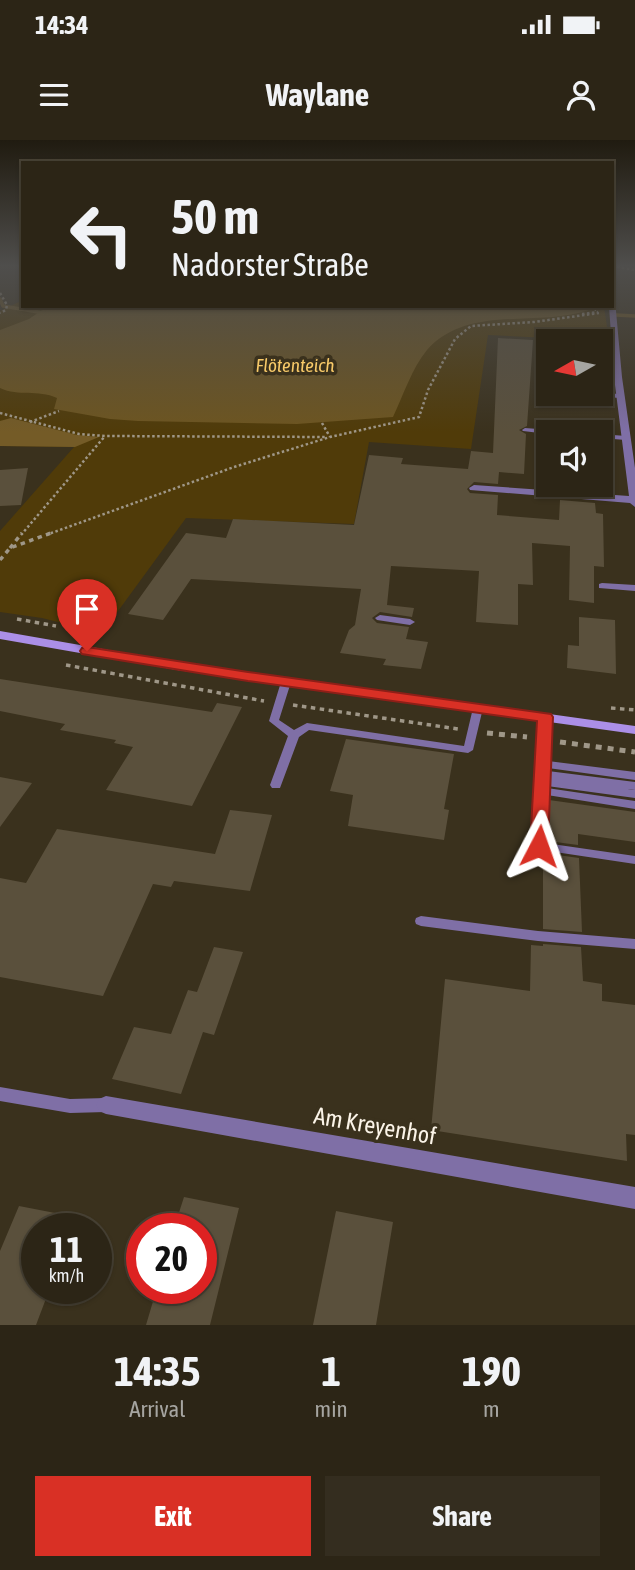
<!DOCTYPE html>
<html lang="en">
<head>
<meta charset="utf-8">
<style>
  :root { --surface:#2c2516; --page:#342d1f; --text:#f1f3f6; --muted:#a6a5a1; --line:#484235; --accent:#d93025 }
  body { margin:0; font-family:"Asap Condensed",sans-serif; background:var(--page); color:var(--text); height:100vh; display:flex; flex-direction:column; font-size:26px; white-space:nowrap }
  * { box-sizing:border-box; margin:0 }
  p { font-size:23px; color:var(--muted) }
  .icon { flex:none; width:38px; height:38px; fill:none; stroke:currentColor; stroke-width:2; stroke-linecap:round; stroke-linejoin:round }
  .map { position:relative; height:1185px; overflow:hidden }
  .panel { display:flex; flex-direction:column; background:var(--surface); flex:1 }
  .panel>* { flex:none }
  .banner { position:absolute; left:21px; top:21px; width:593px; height:147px; border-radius:0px; box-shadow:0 2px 5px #0004,0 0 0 2px var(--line); background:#2c2516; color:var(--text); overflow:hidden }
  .needle { width:46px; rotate:261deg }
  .tools { position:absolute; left:536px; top:189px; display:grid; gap:14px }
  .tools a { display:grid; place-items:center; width:77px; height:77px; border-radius:0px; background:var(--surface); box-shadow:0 2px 5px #0004,0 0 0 2px var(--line); font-size:35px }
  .speed { position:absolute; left:21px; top:1073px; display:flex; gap:14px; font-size:35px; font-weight:700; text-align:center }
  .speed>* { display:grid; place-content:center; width:91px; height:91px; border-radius:50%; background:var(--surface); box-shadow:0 2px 5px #0004,0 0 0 2px var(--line); line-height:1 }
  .speed small { font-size:18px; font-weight:400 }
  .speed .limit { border:10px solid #d22; background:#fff; color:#111 }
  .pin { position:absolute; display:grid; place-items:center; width:60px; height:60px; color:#fff; margin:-72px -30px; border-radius:50% 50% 50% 0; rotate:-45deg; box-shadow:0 0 7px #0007 }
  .pin .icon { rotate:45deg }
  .me { position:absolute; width:77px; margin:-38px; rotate:4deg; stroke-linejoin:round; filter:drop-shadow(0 0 5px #0008) }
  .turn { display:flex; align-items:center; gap:24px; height:147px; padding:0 35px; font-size:32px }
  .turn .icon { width:91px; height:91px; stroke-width:2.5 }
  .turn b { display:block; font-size:49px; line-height:60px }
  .eta { display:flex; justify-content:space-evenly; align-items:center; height:119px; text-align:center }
  .eta b { font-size:42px; font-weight:700; line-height:49px }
  .cta { display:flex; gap:14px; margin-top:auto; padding:14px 35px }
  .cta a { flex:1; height:80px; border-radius:0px; background:var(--accent); color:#fff; font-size:28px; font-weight:700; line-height:80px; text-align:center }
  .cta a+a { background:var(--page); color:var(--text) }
  .status { display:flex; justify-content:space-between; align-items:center; height:49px; padding:0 35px; background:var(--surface); direction:ltr }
  .status svg { height:19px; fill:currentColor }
  header { display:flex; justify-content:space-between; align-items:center; height:91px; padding:0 35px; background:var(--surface); font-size:32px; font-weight:700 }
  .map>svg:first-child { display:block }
  .green { fill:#503b09 }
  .forest { fill:#745b27 }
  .water { fill:#6d5520 }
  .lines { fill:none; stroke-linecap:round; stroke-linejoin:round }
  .stream { stroke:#6d5520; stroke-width:3.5 }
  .building { fill:#5a503c }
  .path-far2 { stroke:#9f9788; stroke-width:2.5; stroke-dasharray:2.5 2.5; stroke-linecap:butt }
  .path-far1 { stroke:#9f9788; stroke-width:3.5; stroke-dasharray:4.5 4.5; stroke-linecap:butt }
  .path { stroke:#9f9788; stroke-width:5; stroke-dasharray:6 6; stroke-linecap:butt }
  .lane { fill:#7f6fa6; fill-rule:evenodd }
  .street { fill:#7f6fa6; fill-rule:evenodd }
  .secondary { fill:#ab8fe7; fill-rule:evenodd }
  .route { fill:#d93025; stroke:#8d1f18; stroke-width:2 }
  .labels { text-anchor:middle; stroke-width:7; stroke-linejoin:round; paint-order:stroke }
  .far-water-label { font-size:19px; font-style:italic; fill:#f8ca69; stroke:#3a311d }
  .near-street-label { font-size:24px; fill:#fbf4e8; stroke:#3a311d }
</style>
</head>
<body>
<div class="status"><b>14:34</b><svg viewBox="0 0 49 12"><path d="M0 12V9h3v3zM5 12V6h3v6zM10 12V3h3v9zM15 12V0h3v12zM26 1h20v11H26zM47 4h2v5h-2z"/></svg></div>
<header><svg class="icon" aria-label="menu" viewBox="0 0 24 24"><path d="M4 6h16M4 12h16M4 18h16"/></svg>Waylane<svg class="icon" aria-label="person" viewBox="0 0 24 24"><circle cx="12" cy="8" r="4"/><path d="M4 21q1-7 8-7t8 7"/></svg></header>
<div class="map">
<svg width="635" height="1185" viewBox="0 0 635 1185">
  <rect width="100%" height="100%" fill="#3a311d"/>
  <polygon class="green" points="23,160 23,166 604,166 609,201 488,195 471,309 369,302 354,384 186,378 102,493 42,478 0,472 0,391 74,307 0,306 0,171"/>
  <polygon class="forest" points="11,278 77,295 99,297 75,307 0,306 0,281"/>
  <path class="water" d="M 48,166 L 583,166 L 589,170 C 537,188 468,164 427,210 C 412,228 403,256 393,277 L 297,284 L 138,281 L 110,279 L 54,269 L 57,258 C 37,249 19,257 0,248 L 0,190 L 29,179 Z"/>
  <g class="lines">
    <g class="stream">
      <polyline points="0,159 3,166 44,173"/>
      <polyline points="616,175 635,176"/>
    </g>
  </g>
  <g class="building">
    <polygon points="498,198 533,200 527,286 519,290 526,294 524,334 499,332 498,344 474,342 467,349 470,353 498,355 497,375 559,380 560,360 595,363 596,373 603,374 604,427 594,426 594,463 569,460 570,406 532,403 533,445 518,444 518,485 476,482 479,431 391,426 387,465 414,468 412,477 380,472 372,478 377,483 409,487 406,499 428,502 421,529 383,525 386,519 340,513 349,490 355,485 361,449 191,439 163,480 128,474 186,393 226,398 233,379 354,385 369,315 403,318 401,324 468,329 471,311 493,313"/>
    <polygon points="28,328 21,365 0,366 0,330"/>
    <polygon points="579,477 615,480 616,534 567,528 568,505 579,506"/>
    <polygon points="0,539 212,572 217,563 242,567 192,666 106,650 133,607 114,603 116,600 60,590 65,584 0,571"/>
    <polygon points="346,599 454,614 444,669 449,670 444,700 348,686 353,655 330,651"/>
    <polygon points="0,637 32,643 0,687"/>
    <polygon points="549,660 635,672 635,702 578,694 578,705 548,701"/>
    <polygon points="230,670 272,675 250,751 174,741 171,747 153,744 103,856 0,837 0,738 26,743 57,689 215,714"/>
    <polygon points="543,713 579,718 582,792 543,789"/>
    <polygon points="543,804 581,807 583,841 602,844 602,861 635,865 635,995 626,994 627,1021 431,990 445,839 530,851 531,805 543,806"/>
    <polygon points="214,807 243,812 214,895 203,892 181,954 112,939 134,887 171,894 188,850 197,852"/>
    <polygon points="184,1057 239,1068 210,1185 146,1185 157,1148 201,1148 201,1088 174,1088"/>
    <polygon points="19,1066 86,1079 85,1088 37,1088 37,1148 50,1148 36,1185 0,1185 0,1111"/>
    <polygon points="336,1071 393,1082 376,1185 313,1185"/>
  </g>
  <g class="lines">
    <g class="path-far2">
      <polyline points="612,126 635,130"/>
      <polyline points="0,153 7,165 6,170 0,173"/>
      <polyline points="590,166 598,171"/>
      <polyline points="582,174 598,172"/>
      <polyline points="0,273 79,294 105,296 325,297"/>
      <polyline points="30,282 59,271"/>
      <polyline points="322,283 330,297"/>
      <polyline points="21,395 105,296"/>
      <polyline points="46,395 234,327 330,297 419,277 428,250 455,199 471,186 534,182 599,173"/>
    </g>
    <g class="path-far1">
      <polyline points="10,408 22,393"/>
      <polyline points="0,420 10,408 51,393"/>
      <polyline points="17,479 56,486"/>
      <polyline points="66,525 264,561"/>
      <polyline points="293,565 458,589"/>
      <polyline points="611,568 635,570"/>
    </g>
    <g class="path">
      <polyline points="487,593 527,597"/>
      <polyline points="560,602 635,612"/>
    </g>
    <g class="lane">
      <polygon points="16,126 23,126 23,129"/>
      <polygon points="600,253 621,254 624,256 621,258 587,256 584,254"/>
      <polygon points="525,288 551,290 554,292 548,292 548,294 523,291 522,290"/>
      <polygon points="600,294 626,296 629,298 626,300 600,298"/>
      <polygon points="602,443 635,445 635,451 599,448 599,444"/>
      <polygon points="380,475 410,479 415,482 410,485 377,480 375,478"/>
      <polygon points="286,539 291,542 279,580 294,590 307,583 464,606 473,568 478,565 483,568 473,610 468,613 309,590 299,597 280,648 272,648 270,645 288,596 269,581 281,542"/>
      <polygon points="545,574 550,577 548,621 635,632 635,640 548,628 548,631 635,642 635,650 548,638 635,650 635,658 547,646 547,648 635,661 635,669 547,655 545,703 635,716 635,724 535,709 533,706 540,577"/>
      <polygon points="421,776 538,791 635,799 635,809 538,801 421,786 416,784 415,781 416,778"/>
      <polygon points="0,947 70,959 106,958 111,960 114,965 111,970 106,972 70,973 0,961"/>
    </g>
    <g class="street">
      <polygon points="612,158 615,160 622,237 635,328 635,367 630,363 470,350 469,348 474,345 629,356 614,237 609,166 612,166"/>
      <polygon points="106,956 635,1047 635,1069 106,974 99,971 96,965 99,959"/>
    </g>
    <polygon class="secondary" points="0,491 177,522 635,586 635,594 177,530 0,499"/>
  </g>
  <linearGradient id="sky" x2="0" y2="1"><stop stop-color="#201b10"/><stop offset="0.43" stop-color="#4f4e4c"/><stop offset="1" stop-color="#4f4e4c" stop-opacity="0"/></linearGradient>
  <rect width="635" height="292" fill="url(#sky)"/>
  <polygon class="route" points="87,507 248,532 551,574 553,577 548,706 546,711 533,711 530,706 537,581 248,541 82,514 80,511 82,508"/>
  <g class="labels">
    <g class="far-water-label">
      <text x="295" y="232">Flötenteich</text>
    </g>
    <g class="near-street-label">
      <text transform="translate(375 986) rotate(10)" y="8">Am Kreyenhof</text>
    </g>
  </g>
</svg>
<div class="tools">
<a><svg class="needle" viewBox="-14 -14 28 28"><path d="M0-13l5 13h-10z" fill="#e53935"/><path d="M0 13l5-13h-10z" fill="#a6a5a1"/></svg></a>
<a><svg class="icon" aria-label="sound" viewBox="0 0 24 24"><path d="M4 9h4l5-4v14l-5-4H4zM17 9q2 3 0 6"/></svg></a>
</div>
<div class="speed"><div>11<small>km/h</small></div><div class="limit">20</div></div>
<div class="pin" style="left:87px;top:511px;background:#d93025"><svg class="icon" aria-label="arrive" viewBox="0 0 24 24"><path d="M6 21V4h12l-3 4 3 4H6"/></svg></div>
<svg class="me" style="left:539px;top:706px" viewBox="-20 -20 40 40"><path d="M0-17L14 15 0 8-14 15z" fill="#d93025" stroke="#fff" stroke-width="4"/></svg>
<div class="banner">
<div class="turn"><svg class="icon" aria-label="left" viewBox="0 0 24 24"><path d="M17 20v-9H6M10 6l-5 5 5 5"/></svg><div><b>50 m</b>Nadorster Straße</div></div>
</div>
</div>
<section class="panel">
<div class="eta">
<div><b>14:35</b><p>Arrival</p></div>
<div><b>1</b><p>min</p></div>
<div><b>190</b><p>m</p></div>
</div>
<div class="cta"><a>Exit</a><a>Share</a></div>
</section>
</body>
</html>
